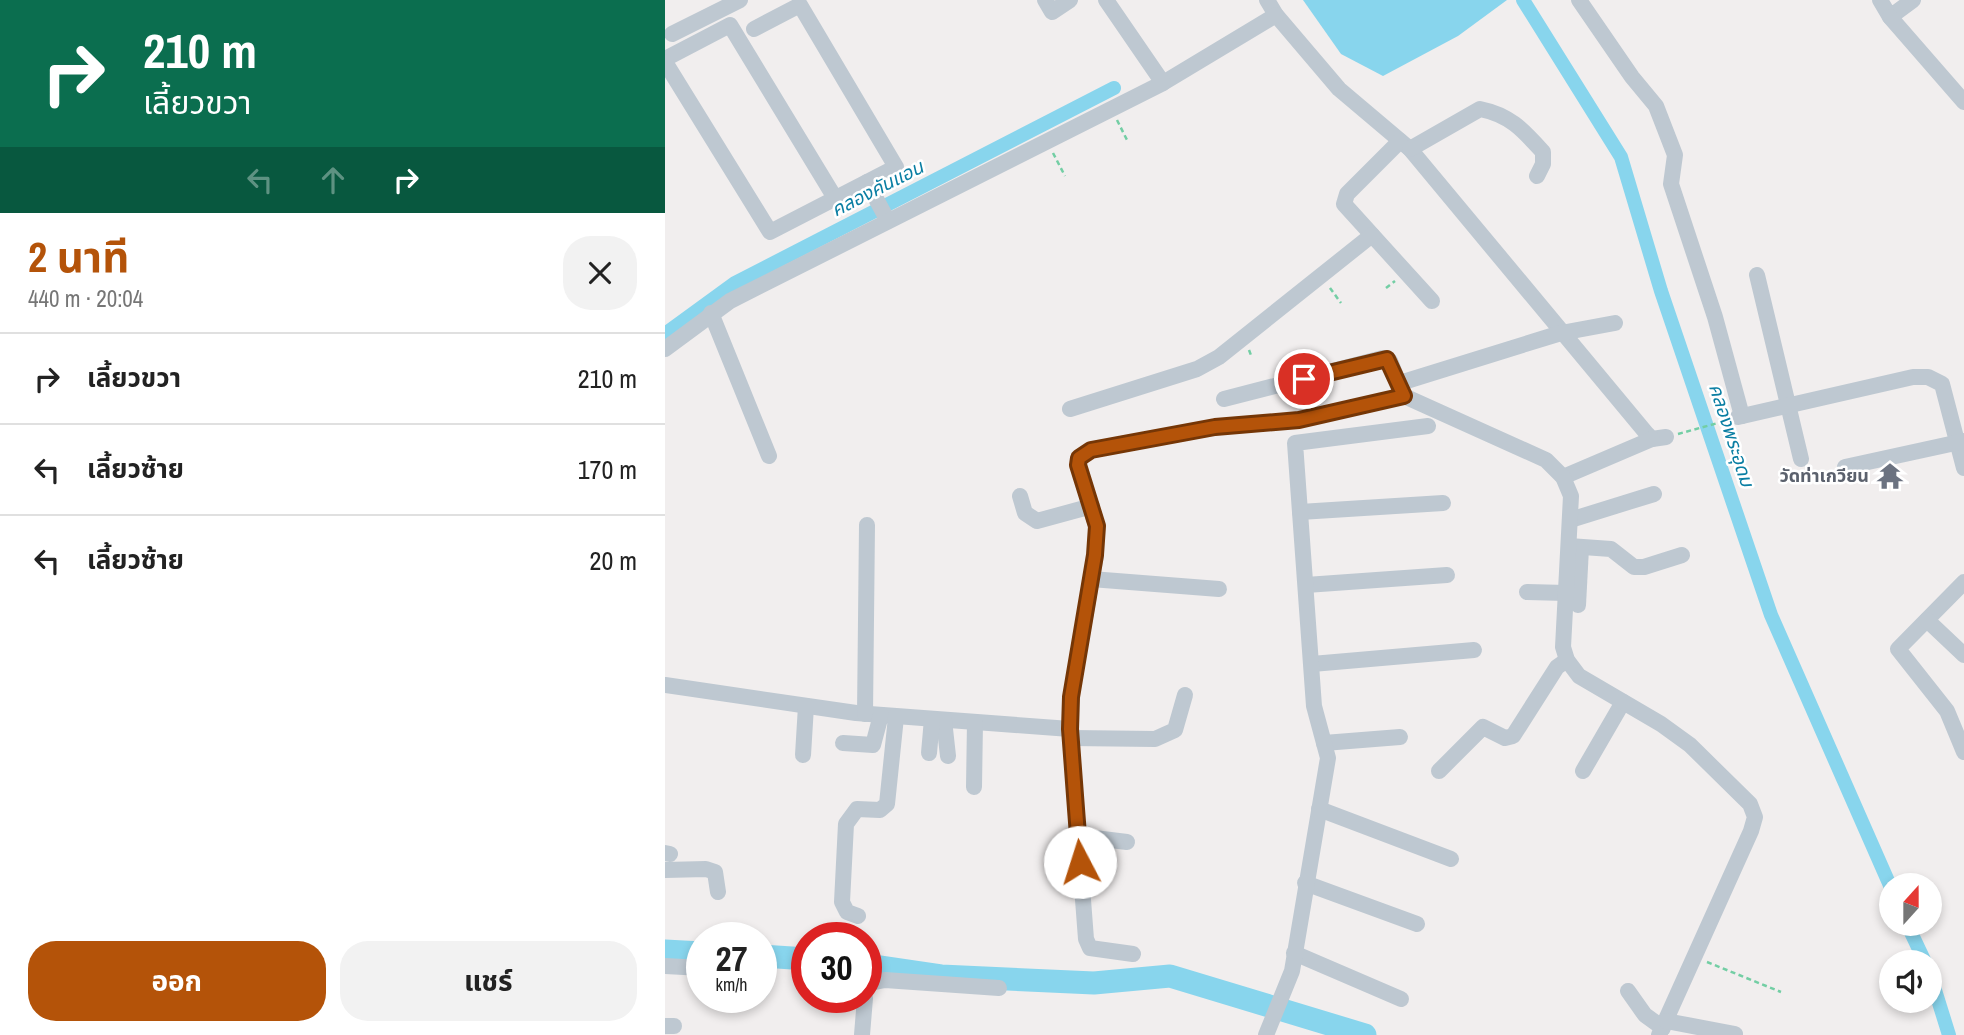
<!DOCTYPE html>
<html lang="th">
<head>
<meta charset="utf-8">
<style>
  :root { --surface:#fff; --page:#f2f2f2; --text:#222; --muted:#767676; --line:#e0e0e0; --accent:#b45309 }
  body { margin:0; font-family:"Archivo Narrow","Noto Sans Thai",sans-serif; background:var(--page); color:var(--text); height:100vh; display:flex; flex-direction:column; font-size:26px; white-space:nowrap }
  * { box-sizing:border-box; margin:0 }
  p { font-size:23px; color:var(--muted) }
  .icon { flex:none; width:38px; height:38px; fill:none; stroke:currentColor; stroke-width:2; stroke-linecap:round; stroke-linejoin:round }
  .map { position:relative; flex:1; overflow:hidden }
  .sheet { display:flex; flex-direction:column; background:var(--surface); width:665px }
  .sheet>* { flex:none }
  .banner { background:#0b6e4f; color:#fff; overflow:hidden }
  .needle { width:46px; rotate:21deg }
  .tools { position:absolute; left:1214px; top:873px; display:grid; gap:14px }
  .tools a { display:grid; place-items:center; width:63px; height:63px; border-radius:50%; background:var(--surface); box-shadow:0 4px 10px #0003; font-size:35px }
  .speed { position:absolute; left:21px; top:922px; display:flex; gap:14px; font-size:35px; font-weight:700; text-align:center }
  .speed>* { display:grid; place-content:center; width:91px; height:91px; border-radius:50%; background:var(--surface); box-shadow:0 4px 10px #0003; line-height:1 }
  .speed small { font-size:18px; font-weight:400 }
  .speed .limit { border:10px solid #d22; background:#fff; color:#111 }
  .pin { position:absolute; display:grid; place-items:center; width:60px; height:60px; color:#fff; margin:-30px; border:4px solid #fff; border-radius:50%; box-shadow:0 2px 7px #0007 }
  .me { position:absolute; width:77px; margin:-38px; rotate:355deg; stroke-linejoin:round; filter:drop-shadow(0 0 5px #0008) }
  .turn { display:flex; align-items:center; gap:24px; height:147px; padding:0 28px; font-size:32px }
  .turn .icon { width:91px; height:91px; stroke-width:2.5 }
  .turn b { display:block; font-size:49px; line-height:60px }
  .lanes { display:flex; align-items:center; height:66px; padding:0 28px; background:#0003; justify-content:center; gap:35px; direction:ltr }
  .lanes .off { opacity:.35 }
  .round { display:grid; place-items:center; flex:none; width:74px; height:74px; border-radius:28px; background:var(--page) }
  .head { display:flex; align-items:center; justify-content:space-between; height:119px; padding:0 28px }
  h1 { font-size:42px; font-weight:700; line-height:52px; color:var(--accent) }
  .cta { display:flex; gap:14px; margin-top:auto; padding:14px 28px }
  .cta a { flex:1; height:80px; border-radius:28px; background:var(--accent); color:#fff; font-size:28px; font-weight:700; line-height:80px; text-align:center }
  .cta a+a { background:var(--page); color:var(--text) }
  ul { padding:0; list-style:none }
  li { display:flex; align-items:center; gap:21px; height:91px; padding:0 28px; border-top:2px solid var(--line) }
  li div { flex:1 }
  li b { display:block; font-size:26px }
  li em { font-style:normal }
  main { display:flex; flex:1; min-height:0 }
  .map>svg:first-child { display:block }
  .water { fill:#88d5ed }
  .lines { fill:none; stroke-linecap:round; stroke-linejoin:round }
  .canal { stroke:#88d5ed; stroke-width:14 }
  .river { stroke:#88d5ed; stroke-width:23 }
  .path { stroke:#73cea4; stroke-width:2.5; stroke-dasharray:5 3.5; stroke-linecap:butt }
  .minor { stroke:#bec8d1; stroke-width:16 }
  .route-casing { stroke:#753606; stroke-width:18 }
  .route { stroke:#b45309; stroke-width:12 }
  .labels { text-anchor:middle; stroke-width:5; stroke-linejoin:round; paint-order:stroke }
  .worship-label { font-size:18px; font-weight:bold; fill:#5b616d; stroke:#fff; text-anchor:end }
  .water-label { font-size:19px; font-style:italic; fill:#0a7ea3; stroke:#fff }
</style>
</head>
<body>
<main>
<section class="sheet">
<div class="banner">
<div class="turn"><svg class="icon" aria-label="right" viewBox="0 0 24 24"><path d="M7 20v-9h11M14 6l5 5-5 5"/></svg><div><b>210 m</b>เลี้ยวขวา</div></div>
<div class="lanes"><svg class="icon off" aria-label="left" viewBox="0 0 24 24"><path d="M17 20v-9H6M10 6l-5 5 5 5"/></svg><svg class="icon off" aria-label="ahead" viewBox="0 0 24 24"><path d="M12 20V5M6 11l6-6 6 6"/></svg><svg class="icon" aria-label="right" viewBox="0 0 24 24"><path d="M7 20v-9h11M14 6l5 5-5 5"/></svg></div>
</div>
<div class="head"><div><h1>2 นาที</h1><p>440 m · 20:04</p></div><a class="round"><svg class="icon" aria-label="close" viewBox="0 0 24 24"><path d="M6 6l12 12M18 6L6 18"/></svg></a></div>
<ul>
<li><svg class="icon" aria-label="right" viewBox="0 0 24 24"><path d="M7 20v-9h11M14 6l5 5-5 5"/></svg><div><b>เลี้ยวขวา</b></div><em>210 m</em></li>
<li><svg class="icon" aria-label="left" viewBox="0 0 24 24"><path d="M17 20v-9H6M10 6l-5 5 5 5"/></svg><div><b>เลี้ยวซ้าย</b></div><em>170 m</em></li>
<li><svg class="icon" aria-label="left" viewBox="0 0 24 24"><path d="M17 20v-9H6M10 6l-5 5 5 5"/></svg><div><b>เลี้ยวซ้าย</b></div><em>20 m</em></li>
</ul>
<div class="cta"><a>ออก</a><a>แชร์</a></div>
</section>
<div class="map">
<svg width="1299" height="1035" viewBox="0 0 1299 1035">
  <rect width="100%" height="100%" fill="#f1eeee"/>
  <polygon class="water" points="638,0 842,0 793,36 718,76 676,54"/>
  <g class="lines">
    <g class="canal">
      <polyline points="858,0 956,157 996,291 1106,615 1227,890"/>
      <polyline points="0,334 70,283 449,88"/>
      <polyline points="1242,924 1260,962"/>
      <polyline points="1265,974 1284,1035"/>
    </g>
    <g class="river">
      <polyline points="0,951 37,953"/>
      <polyline points="96,956 142,959"/>
      <polyline points="201,965 276,976 429,983 505,976 700,1035"/>
    </g>
    <g class="path">
      <polyline points="452,120 463,142"/>
      <polyline points="388,153 400,176"/>
      <polyline points="665,288 676,303"/>
      <polyline points="721,288 730,281"/>
      <polyline points="584,350 587,358"/>
      <polyline points="1013,434 1060,421"/>
      <polyline points="1042,962 1116,992"/>
    </g>
    <g class="minor">
      <polyline points="380,0 387,12 405,0"/>
      <polyline points="602,0 611,15 674,89 745,149 982,434 987,439 1001,437"/>
      <polyline points="914,0 967,77 991,106 1010,155 1006,184 1050,317 1077,416"/>
      <polyline points="1215,0 1225,17 1248,0"/>
      <polyline points="1225,17 1299,102"/>
      <polyline points="7,34 75,0"/>
      <polyline points="0,59 65,25 170,198"/>
      <polyline points="0,62 105,232 231,167 135,5 89,29"/>
      <polyline points="498,83 611,15"/>
      <polyline points="735,141 682,194 679,204 767,301"/>
      <path d="M 745,149 L 815,109 C 845,115 858,130 878,152 L 878,164 L 872,176"/>
      <polyline points="202,182 223,221"/>
      <polyline points="1092,275 1136,459"/>
      <polyline points="46,313 104,456"/>
      <polyline points="0,349 65,301 498,83 441,0"/>
      <polyline points="735,383 896,333 950,323"/>
      <polyline points="559,399 718,358 725,361 738,394"/>
      <polyline points="405,409 532,369 554,357 707,235"/>
      <polyline points="1073,417 1248,377 1263,377 1277,384 1299,468"/>
      <polyline points="1180,467 1299,441"/>
      <polyline points="898,477 987,439"/>
      <polyline points="355,496 360,513 372,521 427,506"/>
      <polyline points="635,512 778,503"/>
      <polyline points="905,520 989,494"/>
      <polyline points="904,546 946,549 969,567 979,567 1017,555"/>
      <polyline points="426,579 554,589"/>
      <polyline points="1299,582 1233,649 1282,711 1299,752"/>
      <polyline points="641,585 782,575"/>
      <polyline points="862,592 901,593"/>
      <polyline points="913,605 916,548"/>
      <polyline points="1262,620 1299,655"/>
      <polyline points="647,664 809,650"/>
      <polyline points="0,685 191,713 405,729"/>
      <polyline points="200,714 202,525"/>
      <polyline points="279,720 283,756"/>
      <polyline points="406,738 490,739 510,730 520,695"/>
      <polyline points="178,743 208,745 216,715"/>
      <polyline points="659,743 735,737"/>
      <polyline points="264,753 267,719"/>
      <polyline points="138,755 141,706"/>
      <polyline points="774,771 818,727 840,738 848,736 892,667 902,660"/>
      <polyline points="918,771 958,702"/>
      <polyline points="309,787 310,722"/>
      <polyline points="654,809 786,859"/>
      <polyline points="413,836 462,842"/>
      <polyline points="0,853 5,854"/>
      <polyline points="0,870 41,869 50,872 53,892"/>
      <polyline points="640,883 752,924"/>
      <polyline points="193,916 182,912 177,902 181,824 192,809 215,810 222,804 231,717"/>
      <polyline points="629,953 736,999"/>
      <polyline points="468,954 425,948 421,939 405,729 406,697 431,555 431,526 413,465 414,458 426,450 550,427 634,420 739,396 881,460 898,477 906,496 898,647 902,660 914,676 996,724 1025,745 1085,804 1090,817 1086,831 994,1035"/>
      <polyline points="0,966 37,968"/>
      <polyline points="96,981 96,991"/>
      <polyline points="201,987 205,983 220,980 334,988"/>
      <polyline points="963,991 980,1015 998,1028"/>
      <polyline points="1001,1021 1070,1034"/>
      <polyline points="0,1026 9,1026"/>
      <polyline points="197,1035 200,998"/>
      <polyline points="601,1035 627,971 663,758 649,706 630,443 763,426"/>
    </g>
  </g>
  <g class="lines">
    <defs>
      <polyline id="route" points="415,862 405,729 406,697 430,555 432,526 413,465 414,458 426,450 550,427 634,420 739,396 722,359 639,379"/>
    </defs>
    <use href="#route" class="route-casing"/>
    <use href="#route" class="route"/>
  </g>
  <defs>
    <symbol id="temple-bare" viewBox="-9 -9 18 18"><path d="M0-6L5-2H3V0L6.5 2.5H4V6H1.5V3h-3V6H-4V2.5H-6.5L-3 0V-2H-5Z" fill="#6b7280" stroke="#fff" stroke-width="2.5" paint-order="stroke"/></symbol>
  </defs>
  <g fill-rule="evenodd">
    <use href="#temple-bare" x="1206" y="457" width="38" height="38"/>
  </g>
  <g class="labels">
    <g class="worship-label">
      <text x="1204" y="482">วัดท่าเกวียน</text>
    </g>
    <g class="water-label">
      <text transform="translate(212 188) rotate(-27)" y="7">คลองคันแอน</text>
      <text transform="translate(1067 435) rotate(72)" y="7">คลองพระอุดม</text>
    </g>
  </g>
</svg>
<div class="tools">
<a><svg class="needle" viewBox="-14 -14 28 28"><path d="M0-13l5 13h-10z" fill="#e53935"/><path d="M0 13l5-13h-10z" fill="#767676"/></svg></a>
<a><svg class="icon" aria-label="sound" viewBox="0 0 24 24"><path d="M4 9h4l5-4v14l-5-4H4zM17 9q2 3 0 6"/></svg></a>
</div>
<div class="speed"><div>27<small>km/h</small></div><div class="limit">30</div></div>
<div class="pin" style="left:639px;top:379px;background:#d93025"><svg class="icon" aria-label="arrive" viewBox="0 0 24 24"><path d="M6 21V4h12l-3 4 3 4H6"/></svg></div>
<svg class="me" style="left:415px;top:862px" viewBox="-20 -20 40 40"><circle r="19" fill="#fff"/><path d="M0-13L10 11 0 6-10 11z" fill="#b45309"/></svg>
</div>
</main>
</body>
</html>
